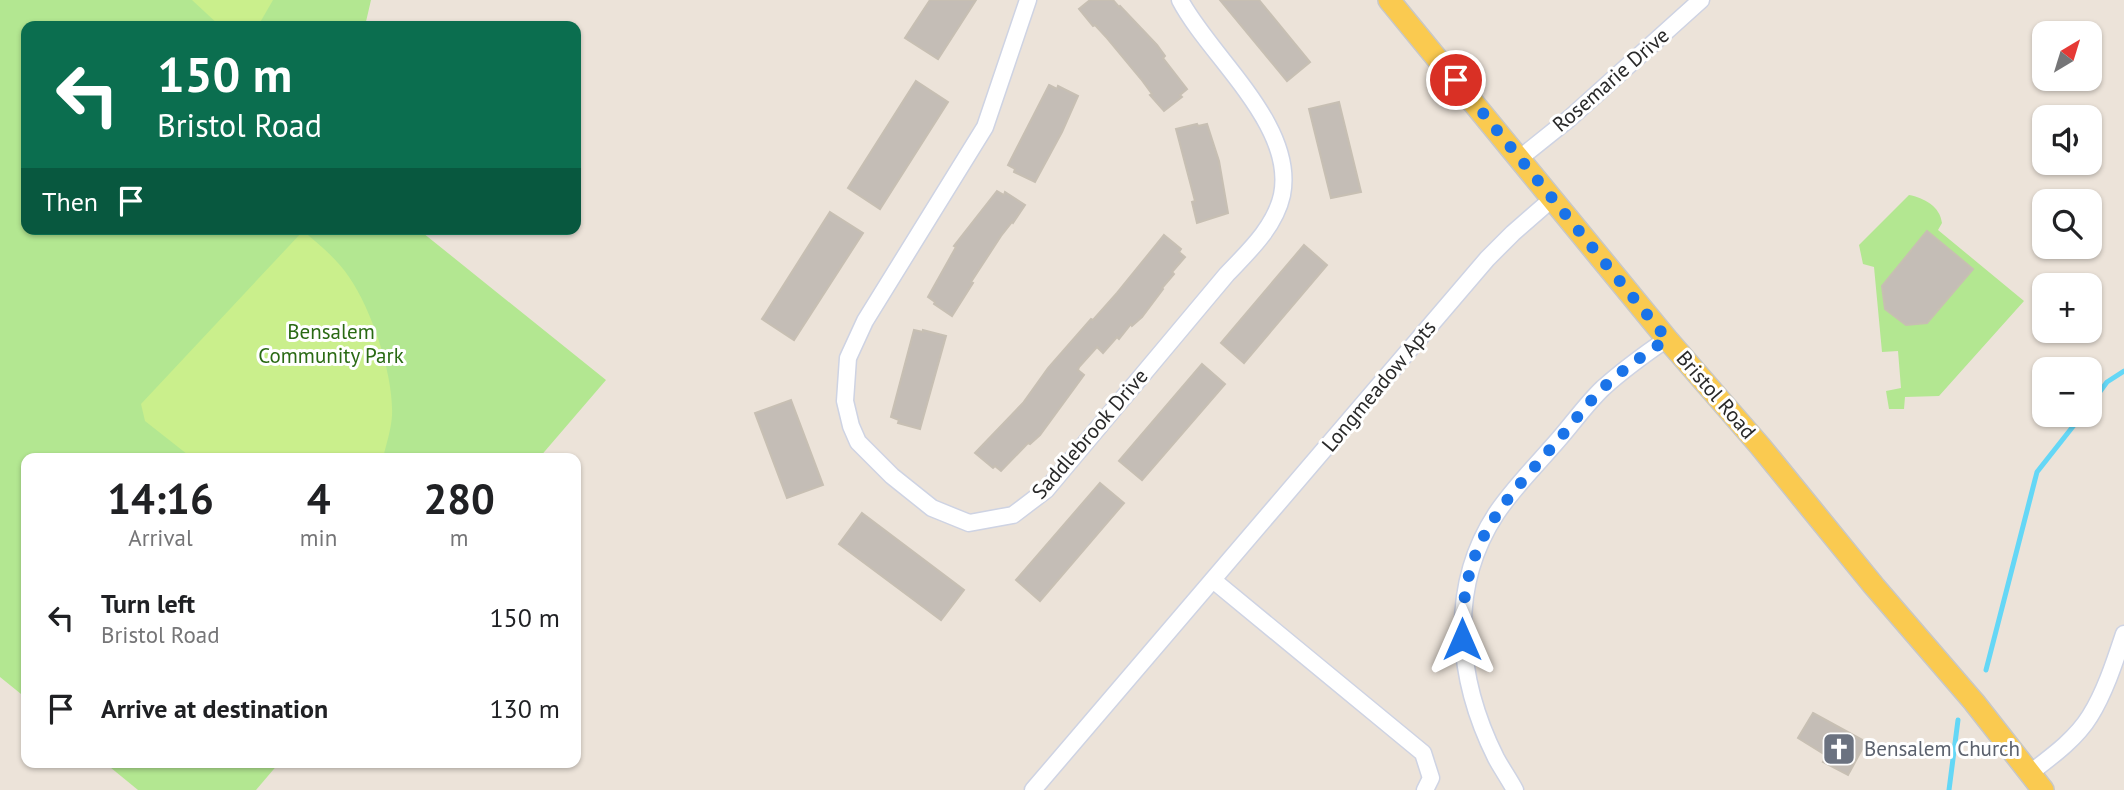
<!DOCTYPE html>
<html lang="en">
<head>
<meta charset="utf-8">
<style>
  :root { --surface:#fff; --page:#f6f6f6; --text:#202124; --muted:#757577 }
  body { margin:0; font-family:"PT Sans",sans-serif; background:var(--page); color:var(--text); height:100vh; display:flex; flex-direction:column; font-size:26px; white-space:nowrap }
  * { box-sizing:border-box; margin:0 }
  p { font-size:23px; color:var(--muted) }
  .icon { flex:none; width:38px; height:38px; fill:none; stroke:currentColor; stroke-width:2; stroke-linecap:round; stroke-linejoin:round }
  .map { position:relative; flex:1; overflow:hidden }
  .drawer { position:absolute; left:21px; top:453px; width:560px; height:315px; display:flex; flex-direction:column; background:var(--surface); border-radius:14px; box-shadow:0 2px 5px #0004 }
  .drawer>* { flex:none }
  .top-card { position:absolute; left:21px; top:21px; width:560px; height:214px; border-radius:14px; box-shadow:0 2px 5px #0004; background:#0b6e4f; color:#fff; overflow:hidden }
  .needle { width:46px; rotate:38deg }
  .buttons { position:absolute; left:2032px; top:21px; display:grid; gap:14px }
  .buttons a { display:grid; place-items:center; width:70px; height:70px; border-radius:14px; background:var(--surface); box-shadow:0 2px 5px #0004; font-size:35px }
  .pin { position:absolute; display:grid; place-items:center; width:60px; height:60px; color:#fff; margin:-30px; border:4px solid #fff; border-radius:50%; box-shadow:0 2px 7px #0007 }
  .me { position:absolute; width:77px; margin:-38px; rotate:0deg; stroke-linejoin:round; filter:drop-shadow(0 0 5px #0008) }
  .turn { display:flex; align-items:center; gap:24px; height:147px; padding:0 21px; font-size:32px }
  .turn .icon { width:91px; height:91px; stroke-width:2.5 }
  .turn b { display:block; font-size:49px; line-height:60px }
  .then { display:flex; align-items:center; height:66px; padding:0 21px; background:#0003; gap:14px; font-size:26px }
  .eta { display:flex; justify-content:space-evenly; align-items:center; height:119px; text-align:center }
  .eta b { font-size:42px; font-weight:700; line-height:49px }
  ul { padding:0; list-style:none }
  li { display:flex; align-items:center; gap:21px; height:91px; padding:0 21px }
  li div { flex:1 }
  li b { display:block; font-size:26px }
  li em { font-style:normal }
  .map>svg:first-child { display:block }
  .green { fill:#b3e791 }
  .pitch { fill:#caef8c }
  .lines { fill:none; stroke-linecap:round; stroke-linejoin:round }
  .stream { stroke:#64d7f6; stroke-width:5 }
  .building { fill:#c4bdb6; stroke:#c7bfb3; stroke-width:2 }
  .minor-casing { stroke:#ced3e3; stroke-width:19 }
  .major-casing { stroke:#c7c7c7; stroke-width:24 }
  .minor { stroke:#fff; stroke-width:16 }
  .major { stroke:#faca50; stroke-width:21 }
  .route { stroke:#1a73e8; stroke-width:12; stroke-dasharray:0 21.6 }
  .labels { text-anchor:middle; stroke-width:6; stroke-linejoin:round; paint-order:stroke }
  .street-label { font-size:21px; fill:#292929; stroke:#fff }
  .park-label { font-size:21px; fill:#2a6a14; stroke:#fff }
  .worship-label { font-size:21px; fill:#5b616d; stroke:#fff; text-anchor:start }
</style>
</head>
<body>
<div class="map">
<svg width="2124" height="790" viewBox="0 0 2124 790">
  <rect width="100%" height="100%" fill="#ece3d9"/>
  <g class="green">
    <polygon points="0,0 371,0 365,26 26,26 26,229 418,229 606,380 539,458 26,458 26,698 0,677"/>
    <path d="M 1909,195 C 1924,198 1940,206 1942,223 L 1938,230 L 2024,301 L 1939,396 L 1905,397 L 1904,409 L 1889,409 L 1886,391 L 1901,388 L 1898,351 L 1882,352 L 1874,267 L 1863,264 L 1859,245 Z"/>
    <polygon points="105,763 279,763 256,790 138,790"/>
  </g>
  <g class="pitch">
    <polygon points="192,0 273,0 258,26 220,26"/>
    <path d="M 303,231 C 320,245 337,259 349,277 C 372,310 394,376 392,416 C 391,430 386,445 383,458 L 192,458 L 145,421 L 141,404 Z"/>
  </g>
  <g class="lines">
    <g class="stream">
      <polyline points="2090,405 2107,382 2124,371"/>
      <polyline points="1986,670 2037,472 2082,415"/>
      <polyline points="1949,790 1958,720"/>
    </g>
  </g>
  <g class="building">
    <polygon points="930,0 976,0 938,59 905,38"/>
    <polygon points="1090,0 1113,0 1119,7 1120,6 1157,45 1165,56 1163,58 1187,89 1180,95 1182,97 1164,111 1150,95 1152,94 1141,79 1107,38 1095,25 1093,26 1079,9"/>
    <polygon points="1220,0 1259,0 1310,62 1287,81"/>
    <polygon points="916,81 948,102 880,209 848,188"/>
    <polygon points="1049,85 1057,89 1058,86 1078,96 1062,132 1035,182 1014,172 1015,169 1008,165"/>
    <polygon points="1339,102 1361,192 1331,198 1309,109"/>
    <polygon points="1197,124 1198,126 1207,124 1219,161 1228,213 1197,223 1192,202 1195,201 1176,129"/>
    <polygon points="997,191 1004,195 1005,192 1025,205 1013,223 1012,222 1001,236 971,282 973,283 952,316 934,304 935,302 928,297 956,247 954,246"/>
    <polygon points="830,212 863,233 794,340 762,319"/>
    <polygon points="1927,231 1973,269 1927,323 1906,325 1885,309 1882,286"/>
    <polygon points="1164,235 1181,249 1179,252 1185,257 1172,272 1174,274 1162,288 1163,289 1142,317 1132,326 1131,324 1119,339 1117,337 1103,353 1097,347 1079,367 1078,370 1084,375 1040,435 1030,444 1028,443 1001,471 995,466 993,468 975,453 1023,403 1048,368 1091,319 1093,320 1117,293"/>
    <polygon points="1304,245 1327,265 1244,363 1221,343"/>
    <polygon points="914,330 923,332 923,330 946,336 920,429 898,423 899,420 891,417"/>
    <polygon points="1202,364 1225,384 1142,480 1119,461"/>
    <polygon points="791,400 823,485 787,498 755,413"/>
    <polygon points="1100,483 1124,503 1040,601 1016,580"/>
    <polygon points="862,513 964,590 941,620 839,544"/>
    <polygon points="1813,713 1866,742 1848,775 1823,762 1827,756 1798,738"/>
  </g>
  <g class="lines">
    <defs>
      <g id="minor">
        <path d="M 1028,0 L 985,127 L 865,321 L 848,358 L 845,401 L 851,426 L 858,442 L 892,476 L 932,508 L 969,523 L 1013,515 L 1046,490 L 1227,274 C 1248,252 1275,227 1282,195 C 1296,125 1210,57 1180,0"/>
        <polyline points="1520,158 1570,118 1701,0"/>
        <polyline points="1213,580 1423,753 1431,778 1425,790"/>
        <path d="M 2030,773 C 2051,757 2076,739 2090,716 C 2105,692 2115,661 2124,634"/>
        <polyline points="1033,790 1487,259 1513,233 1552,199"/>
        <path d="M 1515,790 C 1509,779 1502,769 1496,758 C 1457,680 1447,589 1496,514 C 1512,490 1532,470 1551,448 C 1569,429 1584,406 1603,388 C 1623,370 1645,354 1667,339"/>
      </g>
      <polyline id="major" points="1389,0 1667,339 1760,446 1874,586 1974,702 2043,790"/>
    </defs>
    <use href="#minor" class="minor-casing"/>
    <use href="#major" class="major-casing"/>
    <use href="#minor" class="minor"/>
    <use href="#major" class="major"/>
  </g>
  <g class="lines">
    <path class="route" d="M 1456,80 L 1667,339 C 1645,354 1622,370 1603,388 C 1585,406 1570,427 1553,446 C 1495,512 1462,546 1462,639"/>
  </g>
  <defs>
    <symbol id="church-square" viewBox="-11 -11 22 22"><rect x="-9" y="-9" width="18" height="18" rx="4" fill="#6b7280" stroke="#fff"/><path d="M-1.2-6h2.4v3.5h3.3v2.4h-3.3V6h-2.4V-.1h-3.3v-2.4h3.3Z" fill="#fff"/></symbol>
  </defs>
  <g fill-rule="evenodd">
    <use href="#church-square" x="1820" y="730" width="38" height="38"/>
  </g>
  <g class="labels">
    <g class="street-label">
      <text transform="translate(1611 80) rotate(-41)" y="7">Rosemarie Drive</text>
      <text transform="translate(1379 386) rotate(-50)" y="7">Longmeadow Apts</text>
      <text transform="translate(1716 395) rotate(49)" y="7">Bristol Road</text>
      <text transform="translate(1090 434) rotate(-49)" y="7">Saddlebrook Drive</text>
    </g>
    <g class="park-label">
      <text x="331" y="339">Bensalem<tspan x="331" dy="24">Community Park</tspan></text>
    </g>
    <g class="worship-label">
      <text x="1864" y="756">Bensalem Church</text>
    </g>
  </g>
</svg>
<div class="buttons">
<a><svg class="needle" viewBox="-14 -14 28 28"><path d="M0-13l5 13h-10z" fill="#e53935"/><path d="M0 13l5-13h-10z" fill="#757577"/></svg></a>
<a><svg class="icon" aria-label="sound" viewBox="0 0 24 24"><path d="M4 9h4l5-4v14l-5-4H4zM17 9q2 3 0 6"/></svg></a>
<a><svg class="icon" aria-label="search" viewBox="0 0 24 24"><circle cx="10" cy="10" r="6"/><path d="M15 15l6 6"/></svg></a>
<a>+</a>
<a>−</a>
</div>
<div class="pin" style="left:1456px;top:80px;background:#d93025"><svg class="icon" aria-label="arrive" viewBox="0 0 24 24"><path d="M6 21V4h12l-3 4 3 4H6"/></svg></div>
<svg class="me" style="left:1462px;top:639px" viewBox="-20 -20 40 40"><path d="M0-17L14 15 0 8-14 15z" fill="#1a73e8" stroke="#fff" stroke-width="4"/></svg>
<div class="top-card">
<div class="turn"><svg class="icon" aria-label="left" viewBox="0 0 24 24"><path d="M17 20v-9H6M10 6l-5 5 5 5"/></svg><div><b>150 m</b>Bristol Road</div></div>
<div class="then">Then<svg class="icon" aria-label="arrive" viewBox="0 0 24 24"><path d="M6 21V4h12l-3 4 3 4H6"/></svg></div>
</div>
<section class="drawer">
<div class="eta">
<div><b>14:16</b><p>Arrival</p></div>
<div><b>4</b><p>min</p></div>
<div><b>280</b><p>m</p></div>
</div>
<ul>
<li><svg class="icon" aria-label="left" viewBox="0 0 24 24"><path d="M17 20v-9H6M10 6l-5 5 5 5"/></svg><div><b>Turn left</b><p>Bristol Road</p></div><em>150 m</em></li>
<li><svg class="icon" aria-label="arrive" viewBox="0 0 24 24"><path d="M6 21V4h12l-3 4 3 4H6"/></svg><div><b>Arrive at destination</b></div><em>130 m</em></li>
</ul>
</section>
</div>
</body>
</html>
